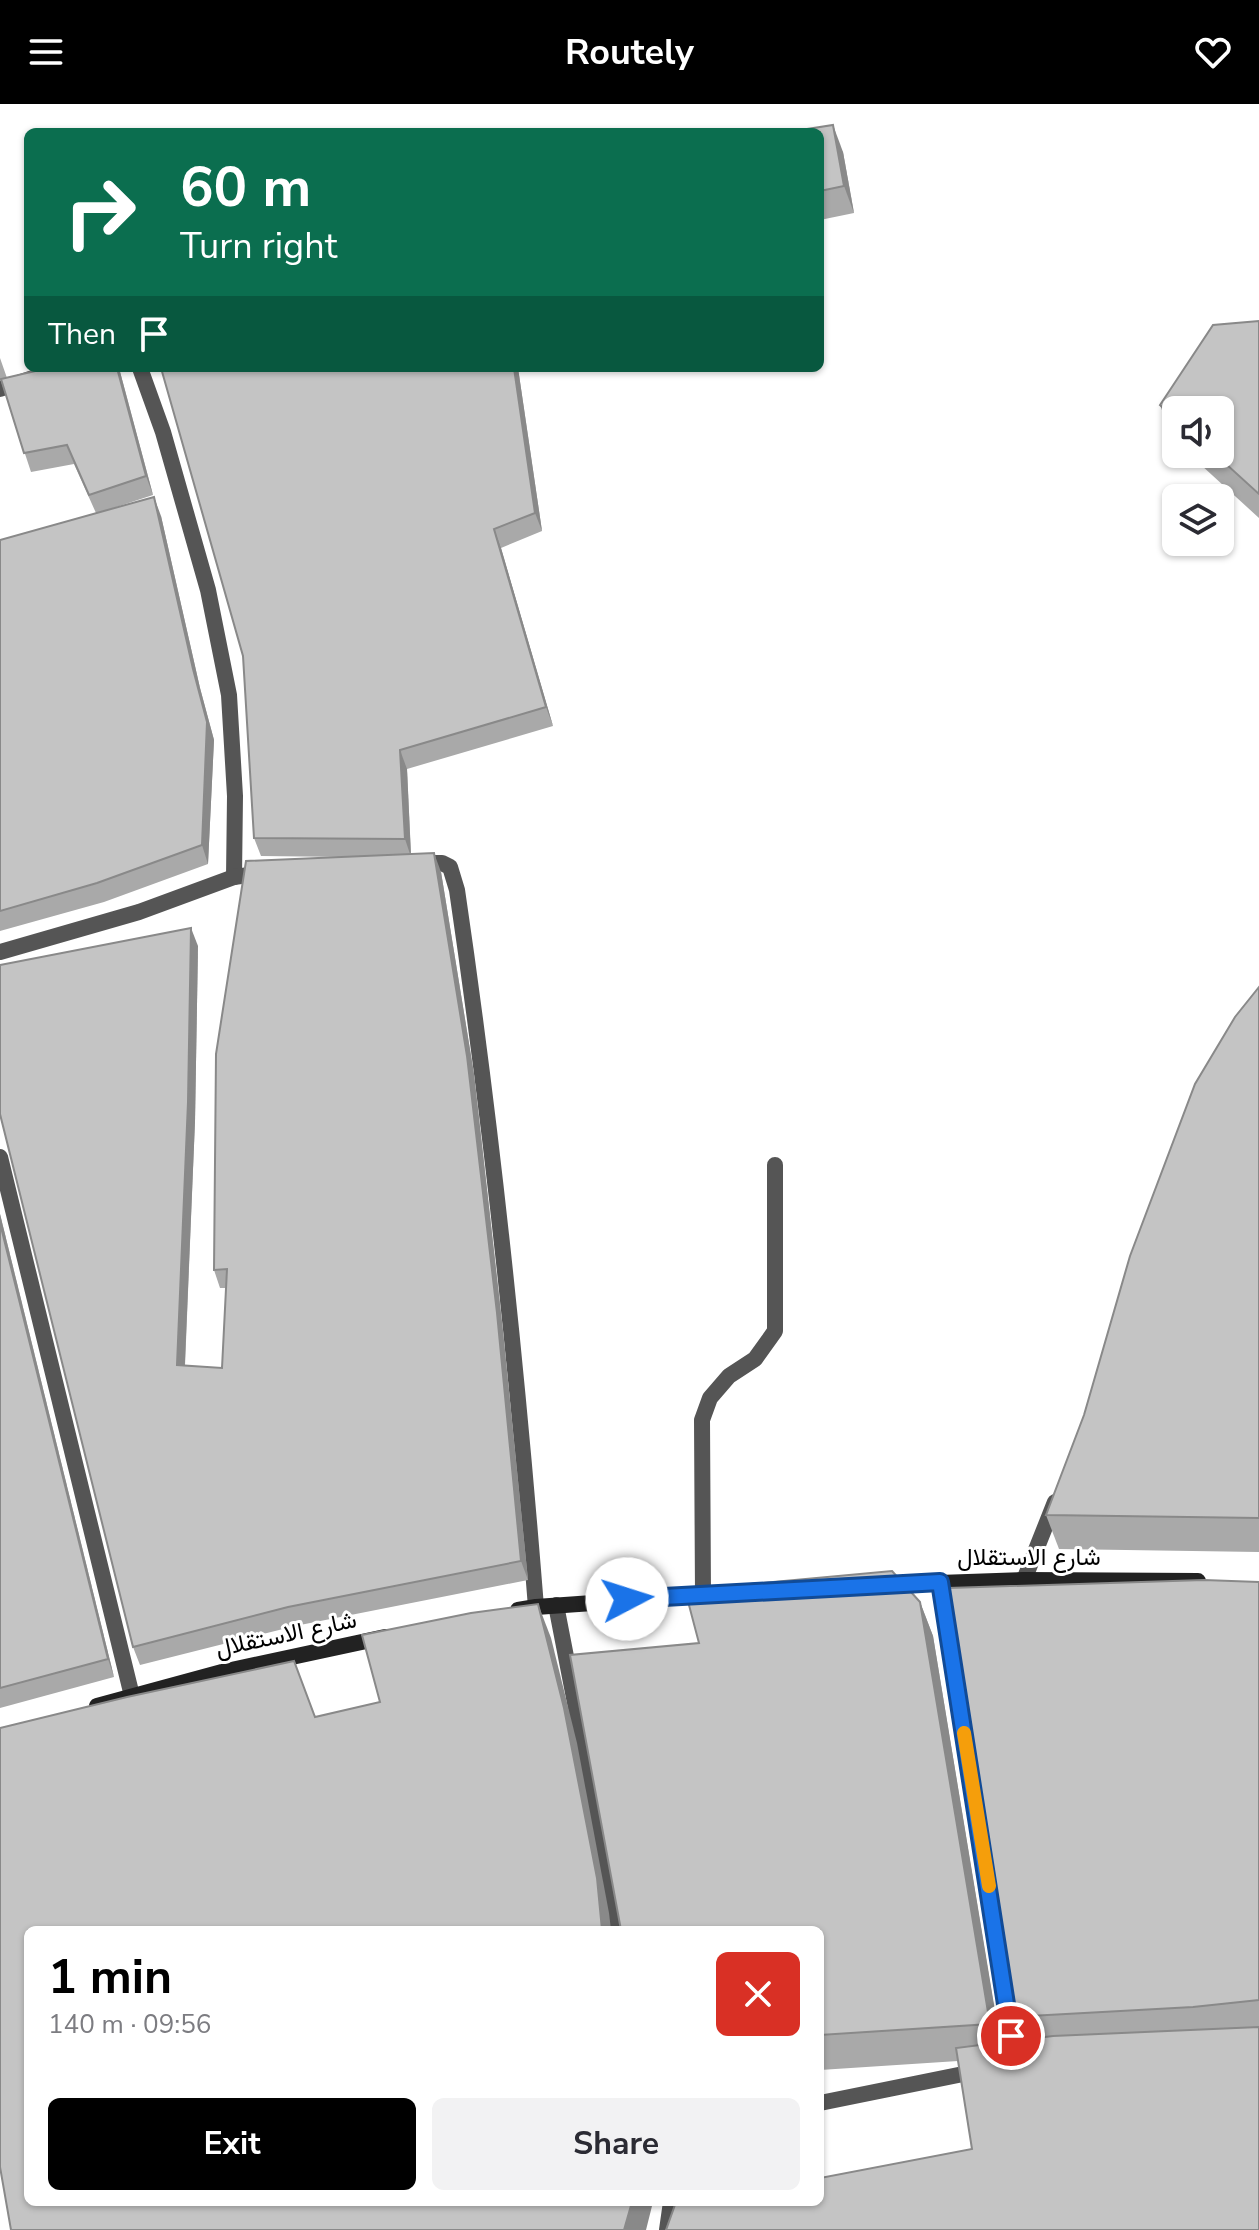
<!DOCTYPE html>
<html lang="en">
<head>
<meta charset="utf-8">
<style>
  :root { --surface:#fff; --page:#f2f2f3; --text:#2b2b33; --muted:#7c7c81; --accent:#000 }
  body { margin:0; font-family:"Nunito Sans",Vazirmatn,sans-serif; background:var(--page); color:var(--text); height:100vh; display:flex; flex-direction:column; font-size:30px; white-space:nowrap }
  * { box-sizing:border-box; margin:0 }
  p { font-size:26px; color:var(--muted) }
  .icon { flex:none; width:44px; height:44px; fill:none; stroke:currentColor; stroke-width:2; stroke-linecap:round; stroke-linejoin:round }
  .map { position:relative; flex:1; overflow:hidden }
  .drawer { position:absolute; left:24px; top:1822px; width:800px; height:280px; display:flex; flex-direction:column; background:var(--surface); border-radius:12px; box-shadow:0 2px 6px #0004 }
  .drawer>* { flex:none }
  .hud { position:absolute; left:24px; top:24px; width:800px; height:244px; border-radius:12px; box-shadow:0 2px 6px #0004; background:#0b6e4f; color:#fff; overflow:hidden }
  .fabs { position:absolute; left:1162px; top:292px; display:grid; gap:16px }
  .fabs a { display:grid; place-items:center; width:72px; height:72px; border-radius:12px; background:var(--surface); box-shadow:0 2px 6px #0004; font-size:40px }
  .pin { position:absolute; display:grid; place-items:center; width:68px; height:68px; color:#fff; margin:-34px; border:4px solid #fff; border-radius:50%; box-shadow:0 2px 8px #0007 }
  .me { position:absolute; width:88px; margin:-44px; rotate:85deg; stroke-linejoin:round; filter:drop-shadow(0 0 6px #0008) }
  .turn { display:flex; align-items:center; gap:28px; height:168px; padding:0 24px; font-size:36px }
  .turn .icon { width:104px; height:104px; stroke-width:2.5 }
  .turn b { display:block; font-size:56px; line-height:68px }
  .then { display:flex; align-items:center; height:76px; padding:0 24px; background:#0003; gap:16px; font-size:30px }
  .round { display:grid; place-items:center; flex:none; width:84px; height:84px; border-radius:12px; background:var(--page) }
  .summary { display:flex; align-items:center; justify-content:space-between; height:136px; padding:0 24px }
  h1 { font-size:48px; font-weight:700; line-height:60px; color:var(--accent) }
  .cta { display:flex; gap:16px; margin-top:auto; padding:16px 24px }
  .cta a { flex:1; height:92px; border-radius:12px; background:var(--accent); color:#fff; font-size:32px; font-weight:700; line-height:92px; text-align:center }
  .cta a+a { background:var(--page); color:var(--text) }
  header { display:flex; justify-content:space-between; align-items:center; height:104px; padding:0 24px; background:var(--accent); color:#fff; font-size:36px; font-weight:700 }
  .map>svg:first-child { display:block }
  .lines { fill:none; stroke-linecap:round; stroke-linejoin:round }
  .street { stroke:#555; stroke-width:16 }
  .secondary { stroke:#222; stroke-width:16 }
  .wall { fill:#a9a9a9 }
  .shaded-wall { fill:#898989 }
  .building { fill:#c4c4c4; stroke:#898989; stroke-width:2 }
  .route-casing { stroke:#114b97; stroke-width:20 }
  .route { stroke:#1a73e8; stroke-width:14 }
  .slow { stroke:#f59e0b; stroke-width:14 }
  .labels { text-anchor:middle; stroke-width:6; stroke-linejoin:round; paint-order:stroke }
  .street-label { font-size:24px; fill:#000; stroke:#fff }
</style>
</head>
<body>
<header><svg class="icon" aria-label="menu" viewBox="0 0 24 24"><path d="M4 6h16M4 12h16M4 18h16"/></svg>Routely<svg class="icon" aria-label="heart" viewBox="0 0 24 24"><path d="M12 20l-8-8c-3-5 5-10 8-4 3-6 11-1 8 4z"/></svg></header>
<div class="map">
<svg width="1259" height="2126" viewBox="0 0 1259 2126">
  <rect width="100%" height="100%" fill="#fff"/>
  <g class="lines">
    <g class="street">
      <polyline points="140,264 163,328 208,486 229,591 235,692 234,773"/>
      <polyline points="0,285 63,264"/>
      <path d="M 418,759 L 442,759 L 450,763 L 457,786 C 492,1024 517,1263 536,1503"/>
      <polyline points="0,848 139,808 234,773 263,769"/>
      <polyline points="0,1053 132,1592"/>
      <polyline points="1024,1476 1055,1398"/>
      <polyline points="940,1478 1015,1958"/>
      <polyline points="703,1491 702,1316 710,1294 729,1272 755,1255 775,1227 775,1061"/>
      <polyline points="556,1501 619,1826"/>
      <polyline points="820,1999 978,1967"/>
      <polyline points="667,2126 671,2098"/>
    </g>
    <g class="secondary">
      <polyline points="881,1481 1024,1476 1198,1477"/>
      <polyline points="518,1506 536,1503 706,1491"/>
      <polyline points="97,1602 222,1568 385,1533"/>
    </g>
  </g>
  <g class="wall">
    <polygon points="820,28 843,48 854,109 820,116"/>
    <polygon points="1259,217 1259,414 1189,350 1220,350 1176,306 1176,338 1173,335 1160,301"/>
    <polygon points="0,254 7,274 48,264 119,264 153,391 104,407 161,412 200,584 214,636 208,760 104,798 0,827 0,436 96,409 74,360 31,368 1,277 0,277"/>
    <polygon points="161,264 518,264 542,427 501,444 553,622 407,665 411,750 441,768 474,970 503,1227 528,1476 295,1522 140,1561 133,1543 198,842 195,1017 185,1262 222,1264 226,1184 220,1184 214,1166 347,753 261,752 254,734 243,552"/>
    <polygon points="1259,883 1259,1448 1059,1445 1046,1411 1084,1311"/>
    <polygon points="0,1110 114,1573 0,1604"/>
    <polygon points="1259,1478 1259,2126 820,2098 972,2045 958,1957 820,1966 820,1826 920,1498 933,1532 1000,1939 1020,1936 1011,1913"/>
  </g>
  <g class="shaded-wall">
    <polygon points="833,21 843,48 854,109 844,82"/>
    <polygon points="117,264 119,264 153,391 146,372"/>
    <polygon points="514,264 518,264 542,427 535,409"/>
    <polygon points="154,393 161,412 200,584 214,636 208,760 202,741 193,565"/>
    <polygon points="494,425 501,444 553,622 546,603"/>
    <polygon points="400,646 407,665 411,753 405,735"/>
    <polygon points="434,749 441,768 474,970 503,1227 528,1476 521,1457"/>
    <polygon points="191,824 198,842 195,1017 184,1280 177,1261"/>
    <polygon points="0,1110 114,1573 108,1555 0,1119"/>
    <polygon points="920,1498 933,1532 1003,1955 990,1920"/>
    <polygon points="538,1500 551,1534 577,1639 609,1809 611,1826 602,1826"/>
    <polygon points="632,2098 653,2098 646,2126 624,2126"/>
  </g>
  <g class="building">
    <polygon points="833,21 844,82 820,87 820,28 788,28"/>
    <polygon points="1259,217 1259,390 1215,350 1220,350 1220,306 1176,306 1176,315 1160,301 1213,221"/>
    <polygon points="48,264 117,264 146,372 89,391 67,341 24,349 1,275"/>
    <polygon points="161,264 514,264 535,409 494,425 546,603 400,646 405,735 254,734 243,552"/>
    <polygon points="154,393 193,565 207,618 202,741 97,779 0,807 0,436"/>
    <polygon points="434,749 467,952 497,1209 521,1457 288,1503 133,1543 0,1010 0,861 191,824 188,998 177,1261 222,1264 227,1165 214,1166 216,950 246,757"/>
    <polygon points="1259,883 1259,1414 1046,1411 1084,1311 1130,1152 1195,980 1235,913"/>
    <polygon points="0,1119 108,1555 0,1584"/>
    <polygon points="892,1467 920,1498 990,1920 820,1931 820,1826 621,1826 570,1551 699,1539 685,1486"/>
    <polygon points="1204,1476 1259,1478 1259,1896 1193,1903 1011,1913 949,1484"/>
    <polygon points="538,1500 564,1604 597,1774 602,1826 28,1826 28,2098 632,2098 624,2126 11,2126 0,2063 0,1624 127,1593 294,1557 315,1613 380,1598 362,1531 471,1509"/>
    <polygon points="1259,1923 1259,2126 666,2126 676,2098 820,2098 820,2074 972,2045 956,1944 1053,1932"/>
  </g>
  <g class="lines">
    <defs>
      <polyline id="route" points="627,1495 940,1478 1011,1932"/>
    </defs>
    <use href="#route" class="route-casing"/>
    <use href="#route" class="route"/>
    <polyline class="slow" points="964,1629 989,1782"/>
  </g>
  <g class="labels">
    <g class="street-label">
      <text x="1029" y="1461">شارع الاستقلال</text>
      <text transform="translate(286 1530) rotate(-12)" y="8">شارع الاستقلال</text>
    </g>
  </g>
</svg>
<div class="fabs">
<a><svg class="icon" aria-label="sound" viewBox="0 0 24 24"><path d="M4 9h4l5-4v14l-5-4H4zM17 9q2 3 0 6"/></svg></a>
<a><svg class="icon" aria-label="layers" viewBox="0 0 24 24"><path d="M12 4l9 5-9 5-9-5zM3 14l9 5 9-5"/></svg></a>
</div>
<div class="pin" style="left:1011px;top:1932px;background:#d93025"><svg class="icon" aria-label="arrive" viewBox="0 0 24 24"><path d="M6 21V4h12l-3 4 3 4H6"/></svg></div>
<svg class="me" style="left:627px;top:1495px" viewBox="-20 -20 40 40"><circle r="19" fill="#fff"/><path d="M0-13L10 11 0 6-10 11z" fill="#1a73e8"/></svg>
<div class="hud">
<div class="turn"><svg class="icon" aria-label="right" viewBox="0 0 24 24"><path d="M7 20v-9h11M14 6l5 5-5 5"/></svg><div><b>60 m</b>Turn right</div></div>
<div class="then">Then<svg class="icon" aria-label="arrive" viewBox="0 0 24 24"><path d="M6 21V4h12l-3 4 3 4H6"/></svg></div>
</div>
<section class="drawer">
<div class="summary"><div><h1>1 min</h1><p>140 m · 09:56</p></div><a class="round" style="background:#d93025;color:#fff"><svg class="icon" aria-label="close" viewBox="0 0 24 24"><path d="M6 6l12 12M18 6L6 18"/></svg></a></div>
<div class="cta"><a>Exit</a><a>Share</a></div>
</section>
</div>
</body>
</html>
